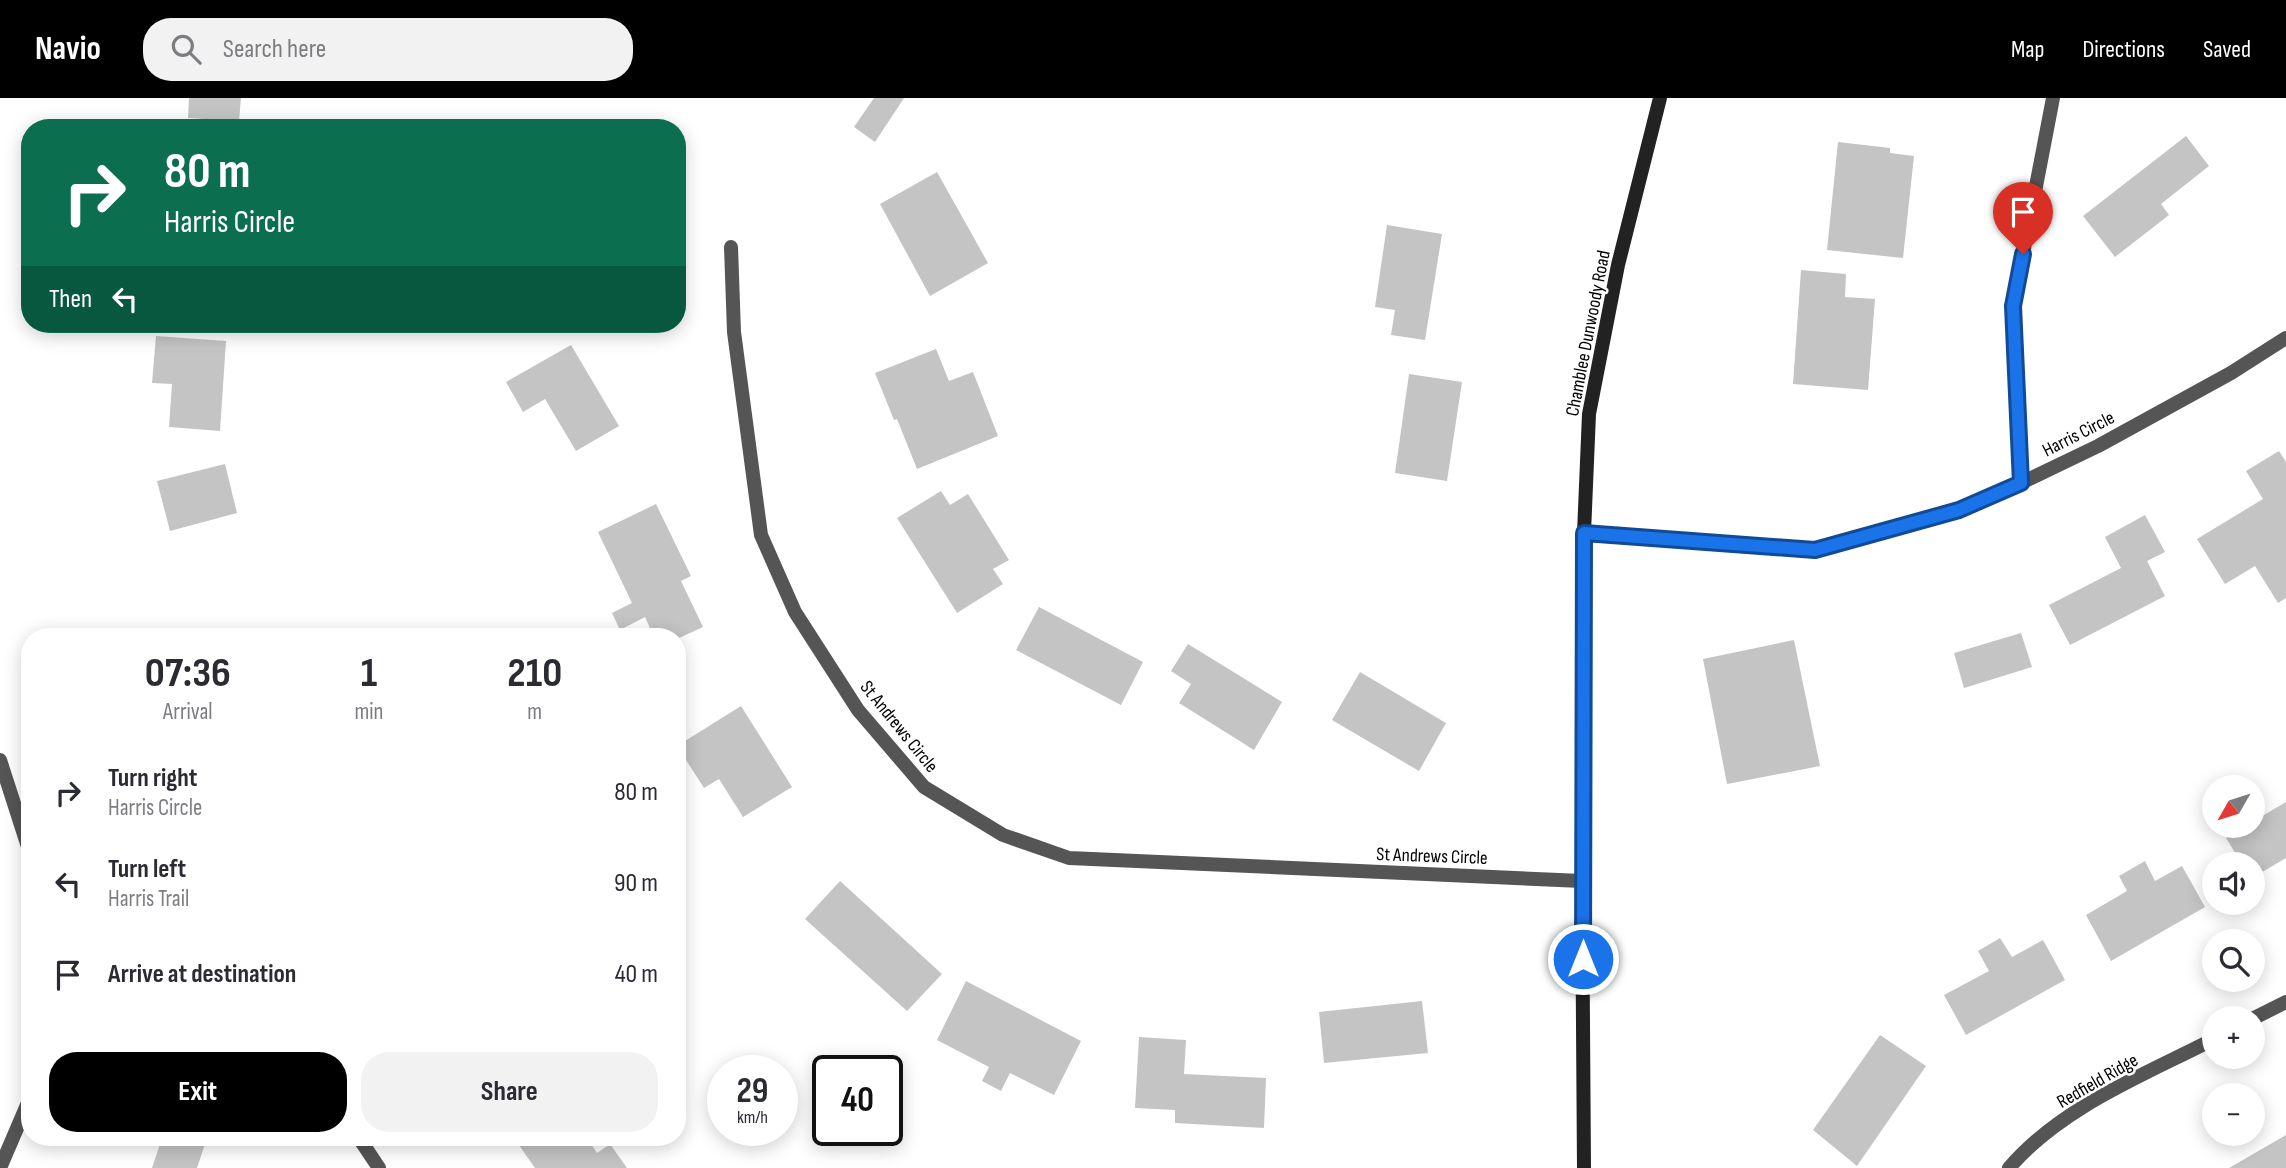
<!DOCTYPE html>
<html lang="en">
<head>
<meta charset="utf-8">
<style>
  :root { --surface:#fff; --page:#f2f2f3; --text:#2b2b33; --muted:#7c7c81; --accent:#000 }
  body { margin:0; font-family:"Sofia Sans Condensed",sans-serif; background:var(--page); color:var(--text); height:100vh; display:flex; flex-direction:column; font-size:26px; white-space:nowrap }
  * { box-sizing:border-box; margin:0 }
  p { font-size:23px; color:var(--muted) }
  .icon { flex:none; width:38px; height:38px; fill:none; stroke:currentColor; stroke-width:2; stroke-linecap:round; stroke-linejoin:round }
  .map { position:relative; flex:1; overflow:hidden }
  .side { position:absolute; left:21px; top:530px; width:665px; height:518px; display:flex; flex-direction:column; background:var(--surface); border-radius:28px; box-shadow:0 4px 18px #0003 }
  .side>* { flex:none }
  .top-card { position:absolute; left:21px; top:21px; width:665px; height:214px; border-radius:28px; box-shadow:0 4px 18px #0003; background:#0b6e4f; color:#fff; overflow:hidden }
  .needle { width:46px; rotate:231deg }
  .tools { position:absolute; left:2202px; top:677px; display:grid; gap:14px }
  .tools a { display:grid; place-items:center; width:63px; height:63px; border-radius:50%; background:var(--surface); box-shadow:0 4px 18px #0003; font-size:35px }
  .speed { position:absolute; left:707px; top:957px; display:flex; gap:14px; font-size:35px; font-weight:700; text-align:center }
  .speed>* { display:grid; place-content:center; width:91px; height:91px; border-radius:50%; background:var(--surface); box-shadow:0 4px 18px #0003; line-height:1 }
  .speed small { font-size:18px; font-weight:400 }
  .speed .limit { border:4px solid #111; border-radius:10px; background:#fff; color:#111 }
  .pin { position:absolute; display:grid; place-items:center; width:60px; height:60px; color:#fff; margin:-72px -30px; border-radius:50% 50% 50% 0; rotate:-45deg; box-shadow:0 0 7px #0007 }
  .pin .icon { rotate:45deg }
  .me { position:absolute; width:77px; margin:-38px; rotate:0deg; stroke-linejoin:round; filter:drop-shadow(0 0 5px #0008) }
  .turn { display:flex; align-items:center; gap:24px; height:147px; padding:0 28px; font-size:32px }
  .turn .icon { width:91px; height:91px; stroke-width:2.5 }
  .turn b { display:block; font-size:49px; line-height:60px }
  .then { display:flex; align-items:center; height:66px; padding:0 28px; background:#0003; gap:14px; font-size:26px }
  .eta { display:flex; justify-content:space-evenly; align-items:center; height:119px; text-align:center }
  .eta b { font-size:42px; font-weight:700; line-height:49px }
  .action { display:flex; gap:14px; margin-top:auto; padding:14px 28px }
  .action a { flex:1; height:80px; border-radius:28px; background:var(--accent); color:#fff; font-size:28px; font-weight:700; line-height:80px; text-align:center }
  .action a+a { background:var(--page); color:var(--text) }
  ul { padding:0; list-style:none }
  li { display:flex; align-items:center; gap:21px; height:91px; padding:0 28px }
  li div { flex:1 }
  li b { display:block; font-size:26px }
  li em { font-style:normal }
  header { display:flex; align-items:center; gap:42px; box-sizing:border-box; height:98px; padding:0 35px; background:var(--accent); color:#fff }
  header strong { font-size:33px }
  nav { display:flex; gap:38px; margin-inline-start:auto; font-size:24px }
  .search { width:490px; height:63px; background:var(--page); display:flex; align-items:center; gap:18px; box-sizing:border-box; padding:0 24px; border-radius:28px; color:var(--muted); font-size:26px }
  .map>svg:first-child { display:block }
  .building { fill:#c4c4c4 }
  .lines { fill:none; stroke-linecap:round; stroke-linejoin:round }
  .street { stroke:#555; stroke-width:14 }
  .secondary { stroke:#222; stroke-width:14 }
  .route-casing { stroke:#114b97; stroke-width:18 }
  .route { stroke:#1a73e8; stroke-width:12 }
  .labels { text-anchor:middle; stroke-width:5; stroke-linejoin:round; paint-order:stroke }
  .street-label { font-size:19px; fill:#000; stroke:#fff }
</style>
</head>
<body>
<header>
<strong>Navio</strong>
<div class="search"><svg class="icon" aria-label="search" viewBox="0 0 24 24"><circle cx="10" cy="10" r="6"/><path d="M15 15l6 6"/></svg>Search here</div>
<nav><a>Map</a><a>Directions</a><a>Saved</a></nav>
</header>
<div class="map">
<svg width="2286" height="1070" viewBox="0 0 2286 1070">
  <rect width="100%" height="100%" fill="#fff"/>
  <g class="building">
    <polygon points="189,0 241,0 239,23 188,20"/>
    <polygon points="874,0 904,0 875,44 854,29"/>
    <polygon points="2186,38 2209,68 2161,106 2169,117 2115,159 2083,118"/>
    <polygon points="1838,44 1890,50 1890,55 1914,58 1903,160 1827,152"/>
    <polygon points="937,74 988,165 930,198 880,106"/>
    <polygon points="1387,127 1442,136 1425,242 1391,237 1395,212 1375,209"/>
    <polygon points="1801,172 1846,176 1845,199 1875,201 1868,292 1793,286"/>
    <polygon points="156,238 226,243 220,333 169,329 172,286 152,285"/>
    <polygon points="571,247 619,328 576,353 545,301 523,314 506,284"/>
    <polygon points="936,251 949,283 973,274 998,338 917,371 897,321 894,322 875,275"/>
    <polygon points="1409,276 1462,284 1447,383 1395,375"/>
    <polygon points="2279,353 2286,364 2286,500 2278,505 2255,468 2225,486 2197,441 2263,401 2246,373"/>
    <polygon points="225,366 237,415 170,433 157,383"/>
    <polygon points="941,393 950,407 968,396 1009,462 993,471 1003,486 957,515 897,420"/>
    <polygon points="656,406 691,478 681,483 703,529 677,541 677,539 654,539 645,519 620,532 612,515 632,505 598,434"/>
    <polygon points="2145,417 2165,454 2147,463 2165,498 2070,547 2049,507 2121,470 2105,439"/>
    <polygon points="1039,509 1143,564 1121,607 1016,552"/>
    <polygon points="165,531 168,539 146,539"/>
    <polygon points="2021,535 2032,569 1964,590 1954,555"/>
    <polygon points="1794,542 1820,668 1727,686 1703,561"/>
    <polygon points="1188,546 1282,604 1254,652 1179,605 1191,586 1171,573"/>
    <polygon points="1360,574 1446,625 1419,673 1332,622"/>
    <polygon points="741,608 792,689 743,719 719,681 704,690 677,648"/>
    <polygon points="2286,704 2286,760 2252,780 2252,766 2242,766 2226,740 2246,728 2252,728 2252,724"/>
    <polygon points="2145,763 2155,783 2182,768 2205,809 2111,863 2086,817 2127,793 2119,778"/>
    <polygon points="840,783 942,876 907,913 805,821"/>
    <polygon points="2000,840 2012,859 2043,842 2065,882 1966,937 1944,897 1989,873 1978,853"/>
    <polygon points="966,883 1081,943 1054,997 1010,975 1001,993 982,983 989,969 937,942"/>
    <polygon points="1422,903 1428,955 1324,965 1319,914"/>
    <polygon points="1880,937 1926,968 1857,1068 1813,1032"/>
    <polygon points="1139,939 1186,942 1184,976 1266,980 1264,1030 1175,1025 1175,1012 1135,1010"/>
    <polygon points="2286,1037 2286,1070 2229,1070"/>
    <polygon points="162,1040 207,1040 197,1070 152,1070"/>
    <polygon points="514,1040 587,1040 597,1055 610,1046 627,1070 535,1070"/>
  </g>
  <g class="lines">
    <g class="street">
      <polyline points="731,149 734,234 761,437 795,514 858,612 924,689 1003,737 1069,760 1582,783"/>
      <polyline points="2021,385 2013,208 2053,0"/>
      <polyline points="1584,435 1815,452 1959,412 2021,385 2098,348 2231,275 2286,240"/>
      <polyline points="0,662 30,755"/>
      <polyline points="2252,921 2286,904"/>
      <polyline points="359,1040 379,1070"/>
      <polyline points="0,1070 30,1000"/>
      <path d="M 2009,1070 C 2061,1009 2144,977 2214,941"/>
    </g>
    <polyline class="secondary" points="1584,1070 1582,783 1584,435 1589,316 1618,167 1660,0"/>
  </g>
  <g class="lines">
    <defs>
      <polyline id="route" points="1583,861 1584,435 1815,452 1959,412 2021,385 2013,208 2023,156"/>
    </defs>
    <use href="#route" class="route-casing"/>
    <use href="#route" class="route"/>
  </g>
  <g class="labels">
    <g class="street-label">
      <text transform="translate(1587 235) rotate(-79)" y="7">Chamblee Dunwoody Road</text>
      <text transform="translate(2078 335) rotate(-27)" y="7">Harris Circle</text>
      <text transform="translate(900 628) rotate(51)" y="7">St Andrews Circle</text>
      <text transform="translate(1432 757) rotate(2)" y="7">St Andrews Circle</text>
      <text transform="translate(2097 982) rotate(-30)" y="7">Redfield Ridge</text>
    </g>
  </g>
</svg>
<div class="tools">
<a><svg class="needle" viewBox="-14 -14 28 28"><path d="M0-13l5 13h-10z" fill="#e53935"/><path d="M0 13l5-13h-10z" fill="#7c7c81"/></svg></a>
<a><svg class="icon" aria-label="sound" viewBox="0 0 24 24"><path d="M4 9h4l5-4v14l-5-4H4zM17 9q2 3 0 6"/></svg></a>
<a><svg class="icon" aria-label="search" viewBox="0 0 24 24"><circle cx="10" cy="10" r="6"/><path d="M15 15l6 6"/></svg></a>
<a>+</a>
<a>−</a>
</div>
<div class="speed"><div>29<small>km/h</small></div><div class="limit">40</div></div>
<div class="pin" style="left:2023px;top:156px;background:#d93025"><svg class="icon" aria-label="arrive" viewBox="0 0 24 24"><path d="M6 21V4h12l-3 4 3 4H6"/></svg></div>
<svg class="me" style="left:1583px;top:861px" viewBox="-20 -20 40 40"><circle r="17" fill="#1a73e8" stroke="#fff" stroke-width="3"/><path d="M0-11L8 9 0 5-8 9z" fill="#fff"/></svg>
<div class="top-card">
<div class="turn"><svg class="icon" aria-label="right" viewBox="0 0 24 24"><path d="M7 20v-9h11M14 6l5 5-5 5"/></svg><div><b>80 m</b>Harris Circle</div></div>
<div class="then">Then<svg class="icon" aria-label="left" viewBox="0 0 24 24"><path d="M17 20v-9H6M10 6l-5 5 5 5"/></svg></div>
</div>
<section class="side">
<div class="eta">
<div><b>07:36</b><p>Arrival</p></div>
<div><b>1</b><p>min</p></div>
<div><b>210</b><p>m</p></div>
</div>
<ul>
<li><svg class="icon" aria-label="right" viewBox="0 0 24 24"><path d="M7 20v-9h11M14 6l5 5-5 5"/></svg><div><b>Turn right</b><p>Harris Circle</p></div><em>80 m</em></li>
<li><svg class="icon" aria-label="left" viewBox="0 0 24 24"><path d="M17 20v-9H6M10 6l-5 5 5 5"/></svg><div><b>Turn left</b><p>Harris Trail</p></div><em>90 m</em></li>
<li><svg class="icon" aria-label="arrive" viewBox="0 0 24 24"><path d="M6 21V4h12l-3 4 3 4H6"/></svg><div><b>Arrive at destination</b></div><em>40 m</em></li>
</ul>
<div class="action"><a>Exit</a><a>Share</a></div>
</section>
</div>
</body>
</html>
